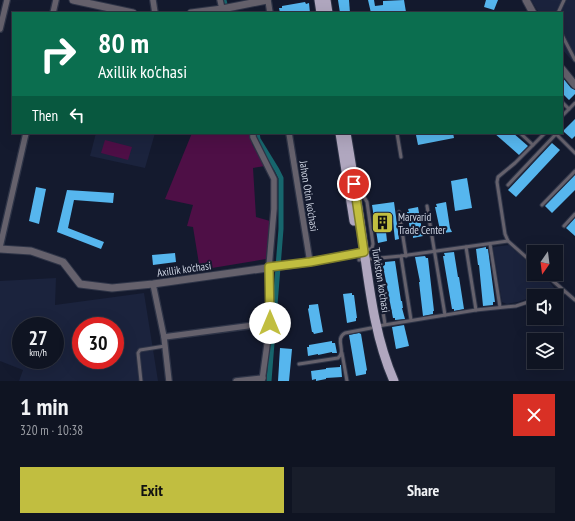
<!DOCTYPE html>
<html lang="en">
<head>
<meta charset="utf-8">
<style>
  :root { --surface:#0f1422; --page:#181d2a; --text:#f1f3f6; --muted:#9b9ea5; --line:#2f3340; --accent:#c1be40 }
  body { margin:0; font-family:"PT Sans Narrow",sans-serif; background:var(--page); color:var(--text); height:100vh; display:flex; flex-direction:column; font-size:15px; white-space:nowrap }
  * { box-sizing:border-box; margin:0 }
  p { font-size:13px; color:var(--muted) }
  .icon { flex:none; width:22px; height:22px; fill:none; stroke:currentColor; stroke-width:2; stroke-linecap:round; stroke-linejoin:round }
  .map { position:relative; height:381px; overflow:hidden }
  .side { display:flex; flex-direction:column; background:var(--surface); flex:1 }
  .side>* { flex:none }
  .banner { position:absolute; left:12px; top:12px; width:551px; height:122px; border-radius:0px; box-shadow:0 4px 16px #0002,0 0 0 1px var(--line); background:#0b6e4f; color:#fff; overflow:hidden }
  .needle { width:26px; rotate:194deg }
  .fabs { position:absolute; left:527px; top:245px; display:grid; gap:8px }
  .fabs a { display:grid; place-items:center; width:36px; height:36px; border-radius:0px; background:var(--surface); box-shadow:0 4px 16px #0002,0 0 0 1px var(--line); font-size:20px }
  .speed { position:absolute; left:12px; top:317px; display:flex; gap:8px; font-size:20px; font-weight:700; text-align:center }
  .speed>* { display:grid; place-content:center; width:52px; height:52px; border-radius:50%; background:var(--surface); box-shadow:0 4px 16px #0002,0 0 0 1px var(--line); line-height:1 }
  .speed small { font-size:10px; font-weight:400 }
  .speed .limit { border:6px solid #d22; background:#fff; color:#111 }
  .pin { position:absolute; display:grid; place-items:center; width:34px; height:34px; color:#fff; margin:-17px; border:2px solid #fff; border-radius:50%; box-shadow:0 1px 4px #0007 }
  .me { position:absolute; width:44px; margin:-22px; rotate:0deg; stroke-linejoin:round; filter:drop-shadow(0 0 3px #0008) }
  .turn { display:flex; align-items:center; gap:14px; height:84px; padding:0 20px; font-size:18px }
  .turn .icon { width:52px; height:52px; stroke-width:2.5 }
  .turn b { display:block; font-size:28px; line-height:34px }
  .then { display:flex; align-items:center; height:38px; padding:0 20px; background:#0003; gap:8px; font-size:15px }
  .round { display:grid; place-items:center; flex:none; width:42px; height:42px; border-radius:0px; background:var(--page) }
  .head { display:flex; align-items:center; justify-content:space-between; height:68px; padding:0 20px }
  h1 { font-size:24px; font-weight:800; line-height:30px }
  .action { display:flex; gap:8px; margin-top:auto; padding:8px 20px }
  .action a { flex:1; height:46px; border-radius:0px; background:var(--accent); color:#111; font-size:16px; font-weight:800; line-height:46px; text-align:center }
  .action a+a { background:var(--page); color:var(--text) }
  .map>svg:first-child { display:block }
  .built { fill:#1b233d; fill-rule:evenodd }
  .green { fill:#4e0f46 }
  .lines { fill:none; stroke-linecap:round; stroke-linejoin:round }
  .canal { stroke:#17666d; stroke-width:5 }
  .building { fill:#56b6ee }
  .service-casing { stroke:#2e3447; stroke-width:5 }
  .minor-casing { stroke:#2e3447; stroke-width:8 }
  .tertiary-casing { stroke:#2e3447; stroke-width:9 }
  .primary-casing { stroke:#2e3447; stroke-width:11 }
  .service { stroke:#65616c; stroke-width:3 }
  .minor { stroke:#65616c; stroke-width:5.5 }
  .tertiary { stroke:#65616c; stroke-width:7 }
  .primary { stroke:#b0a7bf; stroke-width:9 }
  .route-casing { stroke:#7d7c2a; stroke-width:10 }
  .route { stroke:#c1be40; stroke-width:7 }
  .labels { text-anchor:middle; stroke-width:4; stroke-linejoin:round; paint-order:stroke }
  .street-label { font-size:11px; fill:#cdd3e1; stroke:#141a2e }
  .poi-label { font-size:11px; fill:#cdd3e1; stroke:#141a2e; text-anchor:start }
</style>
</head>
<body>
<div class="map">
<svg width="575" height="381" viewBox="0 0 575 381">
  <rect width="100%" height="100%" fill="#141a2e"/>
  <g class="built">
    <polygon points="531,0 575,0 575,64 562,49 562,13 539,13"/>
    <polygon points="96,133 155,133 145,168 90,156"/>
    <polygon points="509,245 534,267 534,274 542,274 547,279 555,289 518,302 507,304 502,302 493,247"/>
    <path d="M 56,278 L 55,305 L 144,293 L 158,381 L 19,381 L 23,370 L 0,361 L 0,281 ZM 21,326 L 55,326 L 55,360 L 21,360 ZM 81,326 L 115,326 L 115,360 L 81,360 Z"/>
  </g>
  <g class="green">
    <polygon points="192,133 252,133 252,144 265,166 253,168 256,217 270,221 266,259 200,270 193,227 187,226 193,205 165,199"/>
    <polygon points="105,140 132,147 128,160 101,153"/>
  </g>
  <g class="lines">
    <g class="canal">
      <polyline points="224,0 227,13"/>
      <polyline points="257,133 258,139 277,170 281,178 281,229 269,381"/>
    </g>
  </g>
  <g class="building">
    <polygon points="338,0 349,0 350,13 340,13"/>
    <polygon points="368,0 374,0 375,6 383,5 383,1 404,0 406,12 371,13"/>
    <polygon points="486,0 498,0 494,10 484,7"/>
    <polygon points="305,2 306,4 309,3 310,13 280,13 279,8 282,8 282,6"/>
    <polygon points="562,77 571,88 575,90 575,94 569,100 562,93"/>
    <polygon points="575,119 575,136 572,139 563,131"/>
    <polygon points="427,133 453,133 454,138 418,145 416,135"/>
    <polygon points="494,133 513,133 528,146 519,155"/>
    <polygon points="552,143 560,150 516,197 508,190"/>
    <polygon points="575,175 575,190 552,213 545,206"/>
    <polygon points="467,178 472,208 455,211 451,181"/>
    <polygon points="36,187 46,189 39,224 29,221"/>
    <polygon points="67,190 114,193 113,203 74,200 68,228 104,242 101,249 57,232"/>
    <polygon points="394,202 399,239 395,240 393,222 385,223 387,241 378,243 372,205"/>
    <polygon points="446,202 450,228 452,232 442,233 441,230 440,230 435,207 437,207 436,204"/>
    <polygon points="418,207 423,236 413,238 413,235 411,235 407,212 409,212 408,209"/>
    <polygon points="575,218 575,236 566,228"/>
    <polygon points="486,247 486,249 488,249 495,302 493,302 493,305 483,306 479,265 478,265 476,249"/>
    <polygon points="454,252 458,277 459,277 464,309 454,311 454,309 452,309 443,256 445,256 444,253"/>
    <polygon points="175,253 176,262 153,265 152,255"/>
    <polygon points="425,256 426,258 428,258 434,311 433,311 433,314 423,316 419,282 420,282 415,257"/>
    <polygon points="395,261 401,301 402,301 403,308 402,308 405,319 395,320 395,318 393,318 383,266 385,265 385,262"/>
    <polygon points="352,293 352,295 354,295 357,318 356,318 356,321 347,323 343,294"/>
    <polygon points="318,304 323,332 314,334 313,332 312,332 308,309 309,308 309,305"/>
    <polygon points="404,325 409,346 396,349 392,327"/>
    <polygon points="359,333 361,334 367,370 366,371 366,374 356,376 349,335"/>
    <polygon points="332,341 332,343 335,343 337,353 332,353 332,352 318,355 318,354 308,356 307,347 309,347 309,345"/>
    <polygon points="280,348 292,349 289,381 278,381"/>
    <polygon points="340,365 341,365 342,377 326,378 326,379 316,381 316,379 312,380 311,371 326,369 326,368 340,367"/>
  </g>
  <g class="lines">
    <defs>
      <g id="service">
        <polyline points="558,13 564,0"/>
        <polyline points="562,35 575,60"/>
        <polyline points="562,102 569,109"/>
        <polyline points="562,116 575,103"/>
        <polyline points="397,133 401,157"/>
        <polyline points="520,133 533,145"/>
        <polyline points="555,133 575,153"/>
        <polyline points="508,185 556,134"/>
        <polyline points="357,197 361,196 364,197 367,202 373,244 372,248 366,251"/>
        <polyline points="542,205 575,171"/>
        <polyline points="427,206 445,315"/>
        <polyline points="399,212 406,256"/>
        <polyline points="564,226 575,214"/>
        <polyline points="490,244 500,307"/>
        <polyline points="466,247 476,310"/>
        <polyline points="401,256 411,320"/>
        <polyline points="374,258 385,324"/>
        <polyline points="359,260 401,256 508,241"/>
        <polyline points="534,264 508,241 505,234 497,182 498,177 515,163 545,133"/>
        <polyline points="545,274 575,300"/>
        <polyline points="549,296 564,292"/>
        <polyline points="378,326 476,310 516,306 534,300"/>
        <polyline points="342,353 347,381"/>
        <path d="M 299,364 L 338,358 C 347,351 334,339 345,333 L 371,328"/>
        <polyline points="141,381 138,353 140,350 165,346"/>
      </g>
      <g id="minor">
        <polyline points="153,0 155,13"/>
        <polyline points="220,0 223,13"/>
        <polyline points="268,0 270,13"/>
        <polyline points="53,13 56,0"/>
        <polyline points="0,29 7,0"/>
        <polyline points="253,133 253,137 274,179 274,209 269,267 270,323 262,381"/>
        <polyline points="289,133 310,262"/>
        <polyline points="0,247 26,133"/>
        <polyline points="153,284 164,337 169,381"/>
        <polyline points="164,337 270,323"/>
        <polyline points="236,381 263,378"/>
      </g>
      <g id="tertiary">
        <polyline points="73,0 133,13"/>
        <polyline points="526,0 533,13"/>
        <polyline points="191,13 222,9 267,0"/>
        <polyline points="562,69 575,85"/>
        <polyline points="0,249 31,251 63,262 80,284 112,288 153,284 310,262 364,252"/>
      </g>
      <g id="primary">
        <polyline points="319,0 321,13"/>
        <polyline points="326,0 328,13"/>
        <polyline points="340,133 354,221"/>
        <path d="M 346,133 C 352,167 357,201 362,236 C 369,284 374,336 394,381"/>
      </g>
    </defs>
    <use href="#service" class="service-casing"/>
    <use href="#minor" class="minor-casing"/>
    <use href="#tertiary" class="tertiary-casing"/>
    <use href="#primary" class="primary-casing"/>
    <use href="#service" class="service"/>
    <use href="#minor" class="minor"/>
    <use href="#tertiary" class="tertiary"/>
    <use href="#primary" class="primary"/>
  </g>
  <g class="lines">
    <defs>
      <polyline id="route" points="270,323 269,267 310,262 364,252 354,184"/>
    </defs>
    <use href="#route" class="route-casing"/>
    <use href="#route" class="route"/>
  </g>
  <defs>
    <symbol id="building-square" viewBox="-11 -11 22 22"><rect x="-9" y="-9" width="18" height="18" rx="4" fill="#c1be40" stroke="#141a2e"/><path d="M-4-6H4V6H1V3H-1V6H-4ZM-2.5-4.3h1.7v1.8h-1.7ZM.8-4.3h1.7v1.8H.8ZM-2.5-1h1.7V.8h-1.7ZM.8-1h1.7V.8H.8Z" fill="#111"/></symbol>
  </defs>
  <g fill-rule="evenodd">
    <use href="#building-square" x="370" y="210" width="25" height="25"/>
  </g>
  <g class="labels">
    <g class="street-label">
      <text transform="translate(309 196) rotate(81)" y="4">Jahon Otin ko'chasi</text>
      <text transform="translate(184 269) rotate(-8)" y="4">Axillik ko'chasi</text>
      <text transform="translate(381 280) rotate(81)" y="4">Turkiston ko'chasi</text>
    </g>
    <g class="poi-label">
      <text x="398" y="221">Marvarid<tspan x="398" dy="13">Trade Center</tspan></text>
    </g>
  </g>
</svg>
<div class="fabs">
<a><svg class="needle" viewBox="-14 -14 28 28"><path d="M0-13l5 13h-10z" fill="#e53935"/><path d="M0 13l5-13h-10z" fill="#9b9ea5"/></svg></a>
<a><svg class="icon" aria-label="sound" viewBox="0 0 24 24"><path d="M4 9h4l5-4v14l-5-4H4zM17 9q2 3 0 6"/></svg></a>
<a><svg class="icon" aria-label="layers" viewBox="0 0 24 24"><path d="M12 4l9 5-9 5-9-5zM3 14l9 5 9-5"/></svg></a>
</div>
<div class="speed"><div>27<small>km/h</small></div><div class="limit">30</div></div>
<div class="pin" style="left:354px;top:184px;background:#d93025"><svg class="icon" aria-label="arrive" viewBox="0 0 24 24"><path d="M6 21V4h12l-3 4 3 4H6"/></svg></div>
<svg class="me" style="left:270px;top:323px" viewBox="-20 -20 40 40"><circle r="19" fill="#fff"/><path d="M0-13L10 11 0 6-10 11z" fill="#c1be40"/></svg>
<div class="banner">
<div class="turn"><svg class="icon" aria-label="right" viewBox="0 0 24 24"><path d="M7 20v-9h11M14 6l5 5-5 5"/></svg><div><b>80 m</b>Axillik ko'chasi</div></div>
<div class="then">Then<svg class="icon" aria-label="left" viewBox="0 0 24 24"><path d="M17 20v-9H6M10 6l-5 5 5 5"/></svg></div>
</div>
</div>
<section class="side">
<div class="head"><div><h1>1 min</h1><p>320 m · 10:38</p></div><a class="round" style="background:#d93025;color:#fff"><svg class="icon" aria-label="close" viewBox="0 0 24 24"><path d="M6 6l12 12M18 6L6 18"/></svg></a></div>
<div class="action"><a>Exit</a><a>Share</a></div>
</section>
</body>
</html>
